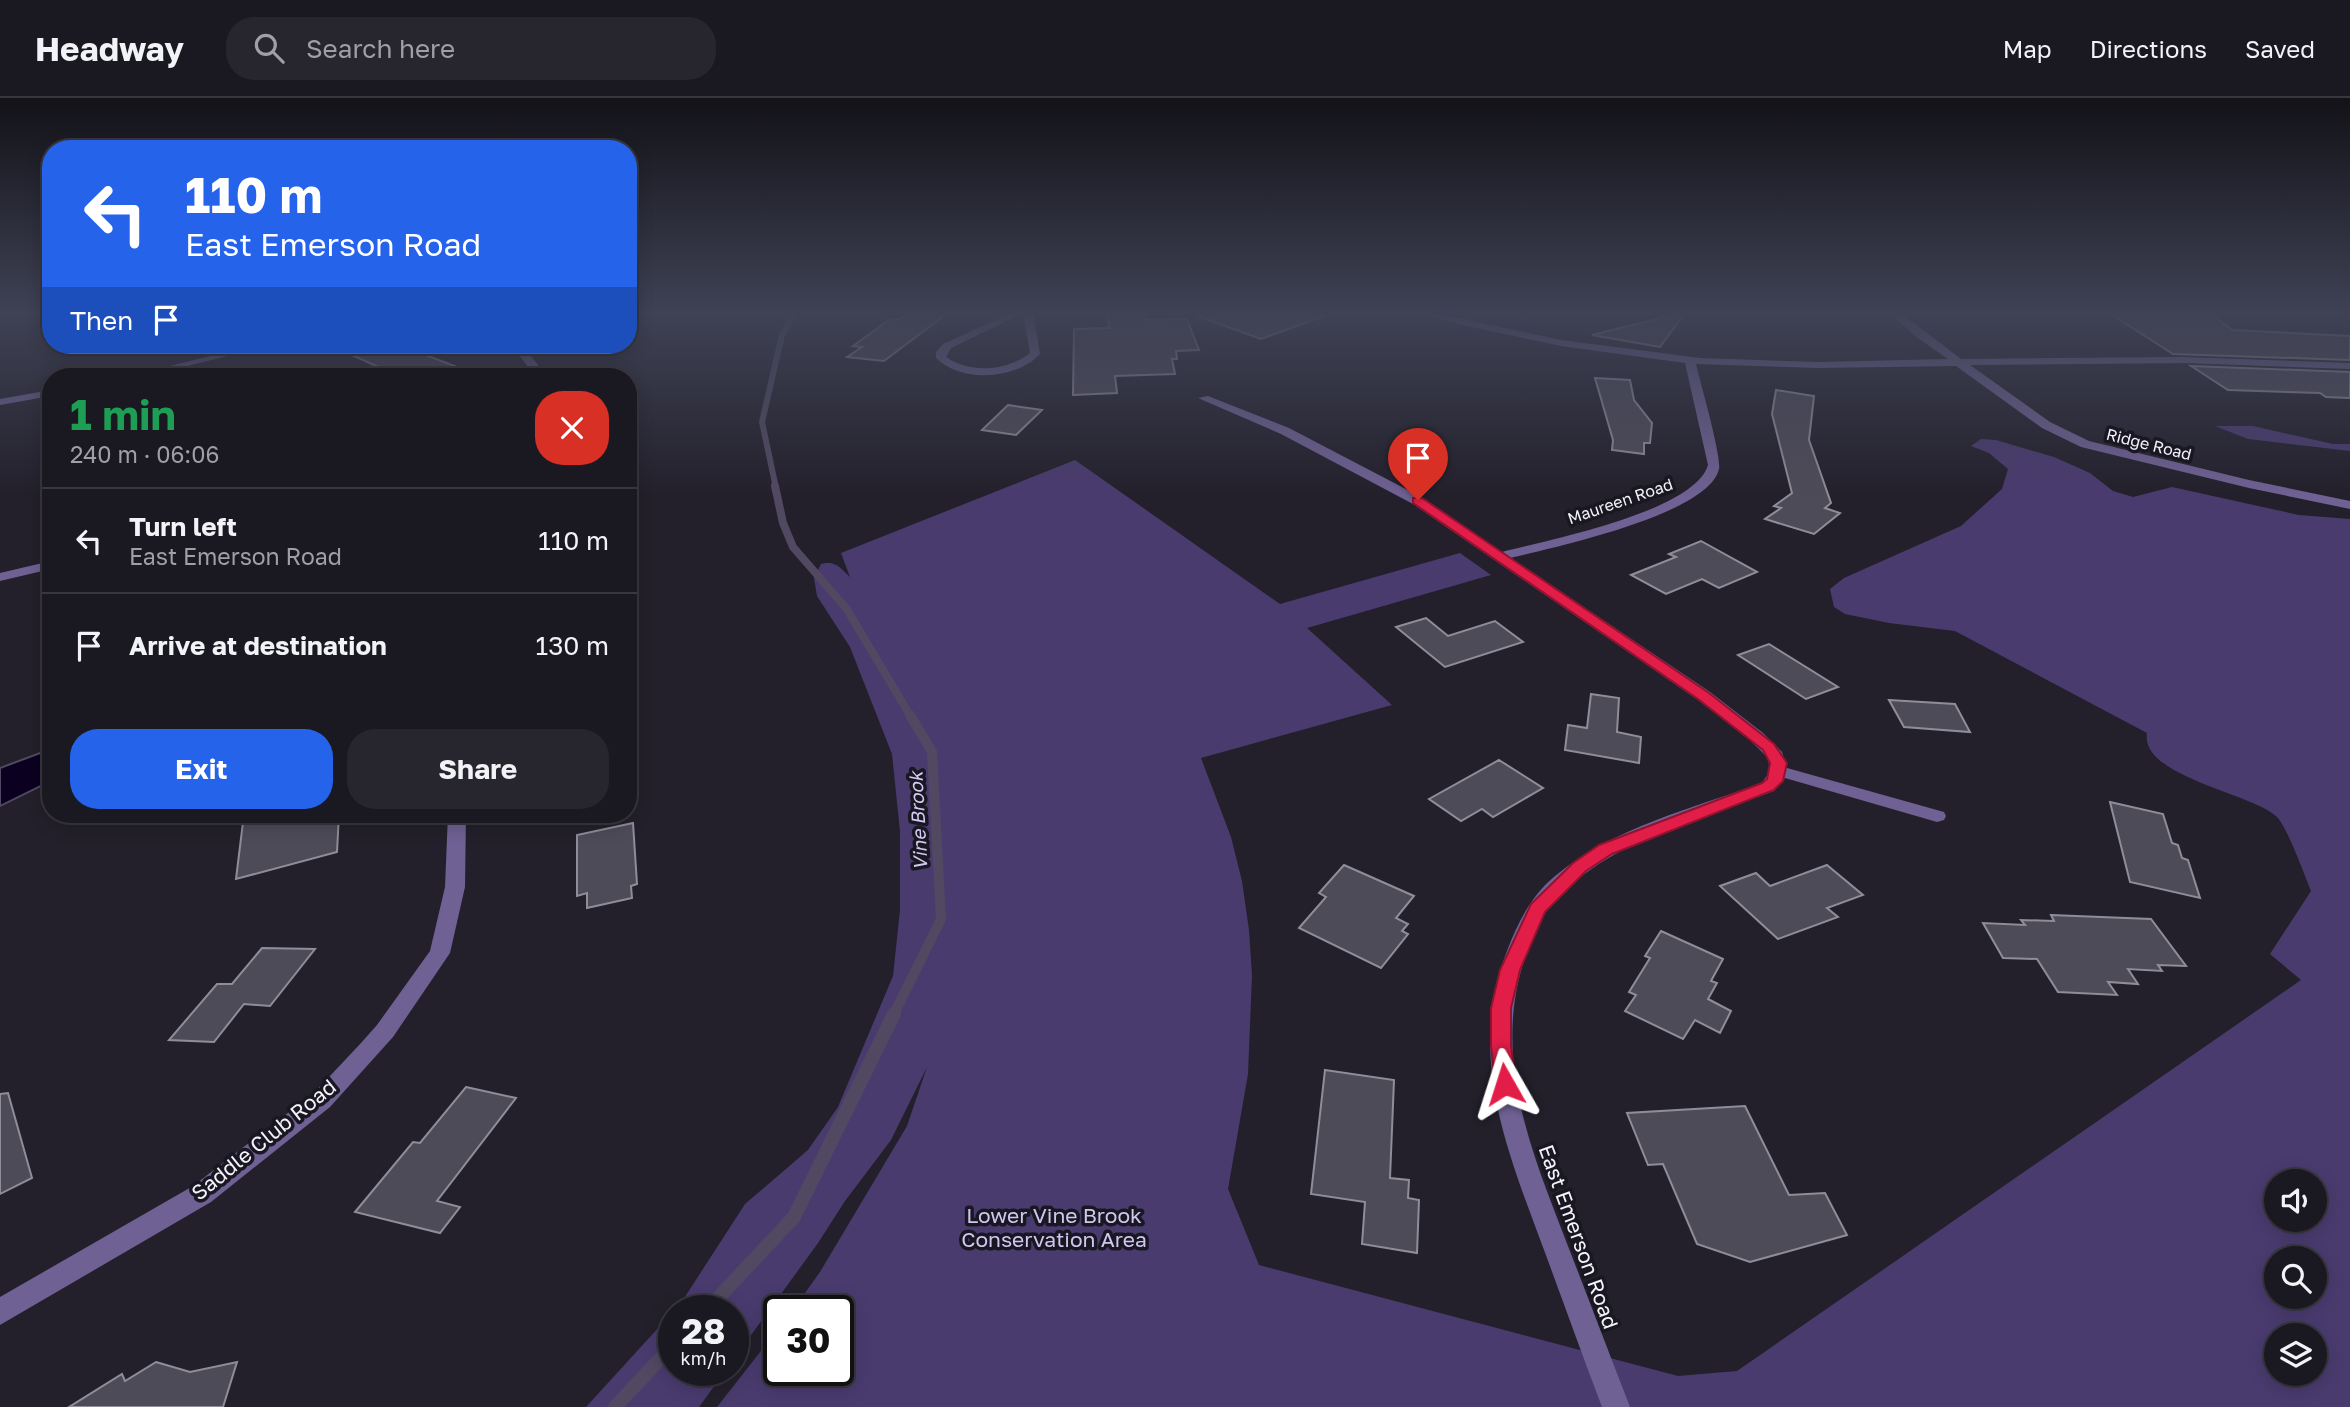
<!DOCTYPE html>
<html lang="en">
<head>
<meta charset="utf-8">
<style>
  :root { --surface:#1a1820; --page:#27252d; --text:#f1f3f6; --muted:#9fa0a5; --line:#38373e; --accent:#2563eb }
  body { margin:0; font-family:"Golos Text",sans-serif; background:var(--page); color:var(--text); height:100vh; display:flex; flex-direction:column; font-size:26px; white-space:nowrap }
  * { box-sizing:border-box; margin:0 }
  p { font-size:23px; color:var(--muted) }
  .icon { flex:none; width:38px; height:38px; fill:none; stroke:currentColor; stroke-width:2; stroke-linecap:round; stroke-linejoin:round }
  .map { position:relative; flex:1; overflow:hidden }
  .drawer { position:absolute; left:42px; top:270px; width:595px; height:455px; display:flex; flex-direction:column; background:var(--surface); border-radius:28px; box-shadow:0 4px 18px #0003,0 0 0 2px var(--line) }
  .drawer>* { flex:none }
  .hud { position:absolute; left:42px; top:42px; width:595px; height:214px; border-radius:28px; box-shadow:0 4px 18px #0003,0 0 0 2px var(--line); background:#2563eb; color:#fff; overflow:hidden }
  .tools { position:absolute; left:2264px; top:1071px; display:grid; gap:14px }
  .tools a { display:grid; place-items:center; width:63px; height:63px; border-radius:50%; background:var(--surface); box-shadow:0 4px 18px #0003,0 0 0 2px var(--line); font-size:35px }
  .speed { position:absolute; left:658px; top:1197px; display:flex; gap:14px; font-size:35px; font-weight:700; text-align:center }
  .speed>* { display:grid; place-content:center; width:91px; height:91px; border-radius:50%; background:var(--surface); box-shadow:0 4px 18px #0003,0 0 0 2px var(--line); line-height:1 }
  .speed small { font-size:18px; font-weight:400 }
  .speed .limit { border:4px solid #111; border-radius:10px; background:#fff; color:#111 }
  .pin { position:absolute; display:grid; place-items:center; width:60px; height:60px; color:#fff; margin:-72px -30px; border-radius:50% 50% 50% 0; rotate:-45deg; box-shadow:0 0 7px #0007 }
  .pin .icon { rotate:45deg }
  .me { position:absolute; width:77px; margin:-38px; rotate:354deg; stroke-linejoin:round; filter:drop-shadow(0 0 5px #0008) }
  .turn { display:flex; align-items:center; gap:24px; height:147px; padding:0 28px; font-size:32px }
  .turn .icon { width:91px; height:91px; stroke-width:2.5 }
  .turn b { display:block; font-size:49px; line-height:60px }
  .then { display:flex; align-items:center; height:66px; padding:0 28px; background:#0003; gap:14px; font-size:26px }
  .round { display:grid; place-items:center; flex:none; width:74px; height:74px; border-radius:28px; background:var(--page) }
  .headline { display:flex; align-items:center; justify-content:space-between; height:119px; padding:0 28px }
  h1 { font-size:42px; font-weight:700; line-height:52px; color:#1e9e55 }
  .action { display:flex; gap:14px; margin-top:auto; padding:14px 28px }
  .action a { flex:1; height:80px; border-radius:28px; background:var(--accent); color:#fff; font-size:28px; font-weight:700; line-height:80px; text-align:center }
  .action a+a { background:var(--page); color:var(--text) }
  ul { padding:0; list-style:none }
  li { display:flex; align-items:center; gap:21px; height:105px; padding:0 28px; border-top:2px solid var(--line) }
  li div { flex:1 }
  li b { display:block; font-size:26px }
  li em { font-style:normal }
  header { display:flex; align-items:center; gap:42px; box-sizing:border-box; height:98px; padding:0 35px; background:var(--surface); border-bottom:2px solid var(--line) }
  header strong { font-size:33px }
  nav { display:flex; gap:38px; margin-inline-start:auto; font-size:24px }
  .search { width:490px; height:63px; background:var(--page); display:flex; align-items:center; gap:18px; box-sizing:border-box; padding:0 24px; border-radius:28px; color:var(--muted); font-size:26px }
  .map>svg:first-child { display:block }
  .green { fill:#4a3b6f; fill-rule:evenodd }
  .water { fill:#0b0020; stroke:#514961; stroke-width:2 }
  .lines { fill:none; stroke-linecap:round; stroke-linejoin:round }
  .stream-far3 { stroke:#514961; stroke-width:6 }
  .stream-far2 { stroke:#514961; stroke-width:8 }
  .stream-far1 { stroke:#514961; stroke-width:10 }
  .stream { stroke:#514961; stroke-width:14 }
  .building { fill:#4e4b58; stroke:#908d9b; stroke-width:2 }
  .minor { fill:#6f6193; fill-rule:evenodd }
  .route { fill:#e11d48; stroke:#92132f; stroke-width:2 }
  .labels { text-anchor:middle; stroke-width:7; stroke-linejoin:round; paint-order:stroke }
  .far-street-label { font-size:16px; fill:#f4f2fa; stroke:#191721 }
  .water-label { font-size:19px; font-style:italic; fill:#d4caf4; stroke:#191721 }
  .near-street-label { font-size:21px; fill:#f4f2fa; stroke:#191721 }
  .near-park-label { font-size:21px; fill:#d0c6ef; stroke:#191721 }
</style>
</head>
<body>
<header>
<strong>Headway</strong>
<div class="search"><svg class="icon" aria-label="search" viewBox="0 0 24 24"><circle cx="10" cy="10" r="6"/><path d="M15 15l6 6"/></svg>Search here</div>
<nav><a>Map</a><a>Directions</a><a>Saved</a></nav>
</header>
<div class="map">
<svg width="2350" height="1309" viewBox="0 0 2350 1309">
  <rect width="100%" height="100%" fill="#23202b"/>
  <g class="green">
    <polygon points="2215,328 2253,328 2333,346 2350,346 2350,353 2248,341"/>
    <path d="M 1981,341 L 1996,342 L 2054,359 L 2090,375 L 2113,393 L 2133,399 L 2172,389 L 2299,417 L 2350,421 L 2350,1309 L 717,1309 L 779,1230 L 779,1272 L 838,1272 L 838,1213 L 792,1213 L 820,1174 L 907,1028 L 927,969 L 891,1042 L 845,1103 L 818,1145 L 733,1262 L 733,1213 L 674,1213 L 674,1272 L 726,1272 L 699,1309 L 586,1309 L 681,1205 L 745,1106 L 808,1052 L 838,1009 L 893,878 L 900,812 L 900,733 L 892,656 L 850,549 L 817,498 L 814,480 L 821,466 C 836,462 840,470 850,479 L 841,455 L 1075,362 L 1280,506 L 1460,455 L 1491,477 L 1307,530 L 1392,607 L 1201,660 L 1231,739 L 1242,783 L 1249,832 L 1252,877 L 1248,976 L 1228,1091 L 1259,1167 L 1678,1278 L 1737,1273 L 2301,882 L 2270,856 L 2311,793 C 2304,776 2288,731 2277,719 C 2253,695 2140,679 2147,635 L 1955,533 L 1889,525 L 1845,516 L 1834,509 L 1830,491 L 1844,480 L 1961,428 L 2002,391 L 2008,371 L 1989,355 L 1971,348 ZM 2277,1083 L 2315,1083 L 2315,1122 L 2277,1122 ZM 2277,1160 L 2315,1160 L 2315,1199 L 2277,1199 ZM 2277,1237 L 2315,1237 L 2315,1276 L 2277,1276 Z"/>
  </g>
  <polygon class="water" points="51,651 51,683 0,708 0,670"/>
  <g class="lines">
    <polyline class="stream-far3" points="776,390 762,324 782,237 795,215"/>
    <polyline class="stream-far2" points="775,388 783,425 793,449 846,510 911,619"/>
    <polyline class="stream-far1" points="893,918 941,821 932,654 910,617"/>
    <g class="stream">
      <polyline points="706,1213 794,1119 894,916"/>
      <polyline points="615,1309 674,1246"/>
    </g>
  </g>
  <g class="building">
    <polygon points="909,215 945,217 884,263 847,259 862,249 853,248 890,221 898,222"/>
    <polygon points="1106,215 1144,215 1146,222 1187,221 1199,252 1176,253 1177,261 1172,261 1175,276 1115,278 1117,295 1073,297 1074,231 1110,230"/>
    <polygon points="1198,215 1324,215 1324,218 1261,241 1197,218"/>
    <polygon points="1685,215 1660,249 1592,237 1681,215"/>
    <polygon points="2109,215 2210,215 2232,232 2350,238 2350,262 2173,256"/>
    <polygon points="330,247 399,247 476,276 475,278 398,278"/>
    <polygon points="2191,268 2350,274 2350,300 2326,299 2320,295 2228,292"/>
    <polygon points="1595,280 1630,282 1634,302 1652,325 1650,345 1644,345 1644,356 1612,352 1613,342"/>
    <polygon points="1776,292 1814,298 1809,342 1831,405 1825,410 1840,415 1814,436 1765,421 1781,410 1774,408 1792,395 1772,316"/>
    <polygon points="1008,307 1042,312 1016,337 982,332"/>
    <polygon points="1701,443 1757,474 1719,490 1702,481 1666,496 1631,477 1676,459 1669,456"/>
    <polygon points="1426,520 1448,538 1495,523 1523,544 1445,569 1396,529"/>
    <polygon points="1769,546 1838,589 1806,601 1738,557"/>
    <polygon points="1591,596 1619,600 1617,634 1641,639 1639,665 1565,652 1568,627 1587,630"/>
    <polygon points="1889,602 1955,606 1970,634 1904,629"/>
    <polygon points="1499,662 1543,690 1493,719 1482,711 1461,723 1429,701"/>
    <polygon points="2110,704 2163,716 2172,745 2178,747 2182,760 2188,762 2200,800 2130,784"/>
    <polygon points="277,716 339,716 337,754 236,781 243,724"/>
    <polygon points="633,725 637,786 631,788 632,800 587,810 587,795 577,798 577,737"/>
    <polygon points="1344,767 1414,798 1396,820 1408,826 1402,833 1408,836 1381,870 1299,830 1326,799 1319,795"/>
    <polygon points="1827,767 1863,797 1827,810 1838,819 1778,841 1720,788 1756,775 1770,788"/>
    <polygon points="2051,817 2151,821 2186,868 2158,867 2162,873 2128,871 2138,886 2108,884 2117,897 2058,894 2037,861 2003,860 1983,825 2025,827 2021,822 2054,823"/>
    <polygon points="1661,833 1723,861 1711,883 1717,885 1708,901 1731,913 1720,935 1695,922 1683,941 1625,913 1636,897 1629,894 1650,860 1645,858"/>
    <polygon points="262,850 315,851 270,908 244,906 214,944 169,942 217,886 232,886"/>
    <polygon points="1325,972 1394,982 1390,1080 1409,1082 1408,1100 1419,1102 1417,1155 1362,1146 1365,1104 1311,1096"/>
    <polygon points="466,989 516,1000 437,1103 460,1109 440,1135 355,1114 413,1044 420,1045"/>
    <polygon points="8,995 32,1080 0,1096 0,996"/>
    <polygon points="1745,1008 1789,1097 1825,1095 1847,1137 1750,1164 1697,1146 1663,1066 1648,1067 1627,1015"/>
    <polygon points="156,1264 190,1274 237,1264 223,1309 69,1309 122,1276 125,1283"/>
  </g>
  <g class="lines">
    <g class="minor">
      <path d="M 1011,215 L 1023,215 L 951,250 L 946,259 C 971,276 1007,273 1030,255 L 1023,215 L 1033,215 L 1040,256 C 1016,282 961,285 936,260 L 936,254 L 943,246 Z"/>
      <path d="M 1419,215 L 1435,215 L 1561,242 L 1700,260 L 1818,264 L 1948,261 L 1915,238 L 1890,215 L 1901,215 L 1961,261 L 2183,259 L 2350,265 L 2350,271 L 2183,265 L 1970,267 L 2050,324 L 2089,343 L 2249,382 L 2350,403 L 2350,411 L 2249,390 L 2081,349 L 2042,330 L 1956,268 L 1818,270 L 1696,266 C 1700,283 1722,359 1719,371 C 1708,417 1554,449 1511,460 L 1710,594 L 1763,635 L 1782,654 L 1787,670 L 1944,714 L 1946,718 L 1944,722 L 1937,724 L 1785,680 L 1774,693 C 1702,720 1623,739 1565,792 C 1546,809 1536,830 1527,854 C 1488,961 1535,1061 1573,1161 C 1592,1210 1611,1260 1630,1309 L 1602,1309 C 1583,1259 1565,1209 1547,1160 C 1510,1059 1465,960 1507,853 C 1518,824 1531,798 1555,778 C 1614,729 1691,711 1762,685 L 1770,673 L 1768,660 L 1751,643 L 1698,602 L 1413,406 L 1281,336 L 1198,300 L 1208,298 L 1289,330 L 1423,400 L 1502,454 C 1547,442 1694,414 1708,367 L 1685,265 L 1561,248 L 1458,226 Z"/>
      <polygon points="255,247 272,247 147,278 129,278"/>
      <path d="M 505,247 C 526,246 535,262 545,278 L 535,278 L 519,257 Z"/>
      <polygon points="51,292 51,298 0,307 0,301"/>
      <polygon points="51,463 51,471 0,483 0,475"/>
      <polygon points="448,716 466,716 465,789 450,855 393,939 330,1009 211,1104 0,1227 0,1199 193,1088 314,995 361,945 377,927 430,853 445,789"/>
    </g>
  </g>
  <linearGradient id="sky" x2="0" y2="1"><stop stop-color="#131218"/><stop offset="0.54" stop-color="#3f4255"/><stop offset="1" stop-color="#3f4255" stop-opacity="0"/></linearGradient>
  <rect width="2350" height="398" fill="url(#sky)"/>
  <polygon class="route" points="1413,400 1422,400 1709,595 1774,646 1787,665 1783,683 1774,692 1612,756 1586,773 1545,814 1520,872 1511,910 1511,947 1516,986 1513,992 1505,995 1498,992 1495,986 1491,947 1491,910 1500,872 1531,806 1573,765 1599,747 1762,685 1767,681 1770,665 1763,652 1698,601 1413,405"/>
  <g class="labels">
    <g class="far-street-label">
      <text transform="translate(2149 346) rotate(14)" y="6">Ridge Road</text>
      <text transform="translate(1620 403) rotate(-19)" y="6">Maureen Road</text>
    </g>
    <g class="water-label">
      <text transform="translate(918 723) rotate(-93)" y="7">Vine Brook</text>
    </g>
    <g class="near-street-label">
      <text transform="translate(264 1042) rotate(-39)" y="7">Saddle Club Road</text>
      <text transform="translate(1578 1139) rotate(70)" y="7">East Emerson Road</text>
    </g>
    <g class="near-park-label">
      <text x="1054" y="1125">Lower Vine Brook<tspan x="1054" dy="24">Conservation Area</tspan></text>
    </g>
  </g>
</svg>
<div class="tools">
<a><svg class="icon" aria-label="sound" viewBox="0 0 24 24"><path d="M4 9h4l5-4v14l-5-4H4zM17 9q2 3 0 6"/></svg></a>
<a><svg class="icon" aria-label="search" viewBox="0 0 24 24"><circle cx="10" cy="10" r="6"/><path d="M15 15l6 6"/></svg></a>
<a><svg class="icon" aria-label="layers" viewBox="0 0 24 24"><path d="M12 4l9 5-9 5-9-5zM3 14l9 5 9-5"/></svg></a>
</div>
<div class="speed"><div>28<small>km/h</small></div><div class="limit">30</div></div>
<div class="pin" style="left:1418px;top:402px;background:#d93025"><svg class="icon" aria-label="arrive" viewBox="0 0 24 24"><path d="M6 21V4h12l-3 4 3 4H6"/></svg></div>
<svg class="me" style="left:1505px;top:986px" viewBox="-20 -20 40 40"><path d="M0-17L14 15 0 8-14 15z" fill="#e11d48" stroke="#fff" stroke-width="4"/></svg>
<div class="hud">
<div class="turn"><svg class="icon" aria-label="left" viewBox="0 0 24 24"><path d="M17 20v-9H6M10 6l-5 5 5 5"/></svg><div><b>110 m</b>East Emerson Road</div></div>
<div class="then">Then<svg class="icon" aria-label="arrive" viewBox="0 0 24 24"><path d="M6 21V4h12l-3 4 3 4H6"/></svg></div>
</div>
<section class="drawer">
<div class="headline"><div><h1>1 min</h1><p>240 m · 06:06</p></div><a class="round" style="background:#d93025;color:#fff"><svg class="icon" aria-label="close" viewBox="0 0 24 24"><path d="M6 6l12 12M18 6L6 18"/></svg></a></div>
<ul>
<li><svg class="icon" aria-label="left" viewBox="0 0 24 24"><path d="M17 20v-9H6M10 6l-5 5 5 5"/></svg><div><b>Turn left</b><p>East Emerson Road</p></div><em>110 m</em></li>
<li><svg class="icon" aria-label="arrive" viewBox="0 0 24 24"><path d="M6 21V4h12l-3 4 3 4H6"/></svg><div><b>Arrive at destination</b></div><em>130 m</em></li>
</ul>
<div class="action"><a>Exit</a><a>Share</a></div>
</section>
</div>
</body>
</html>
